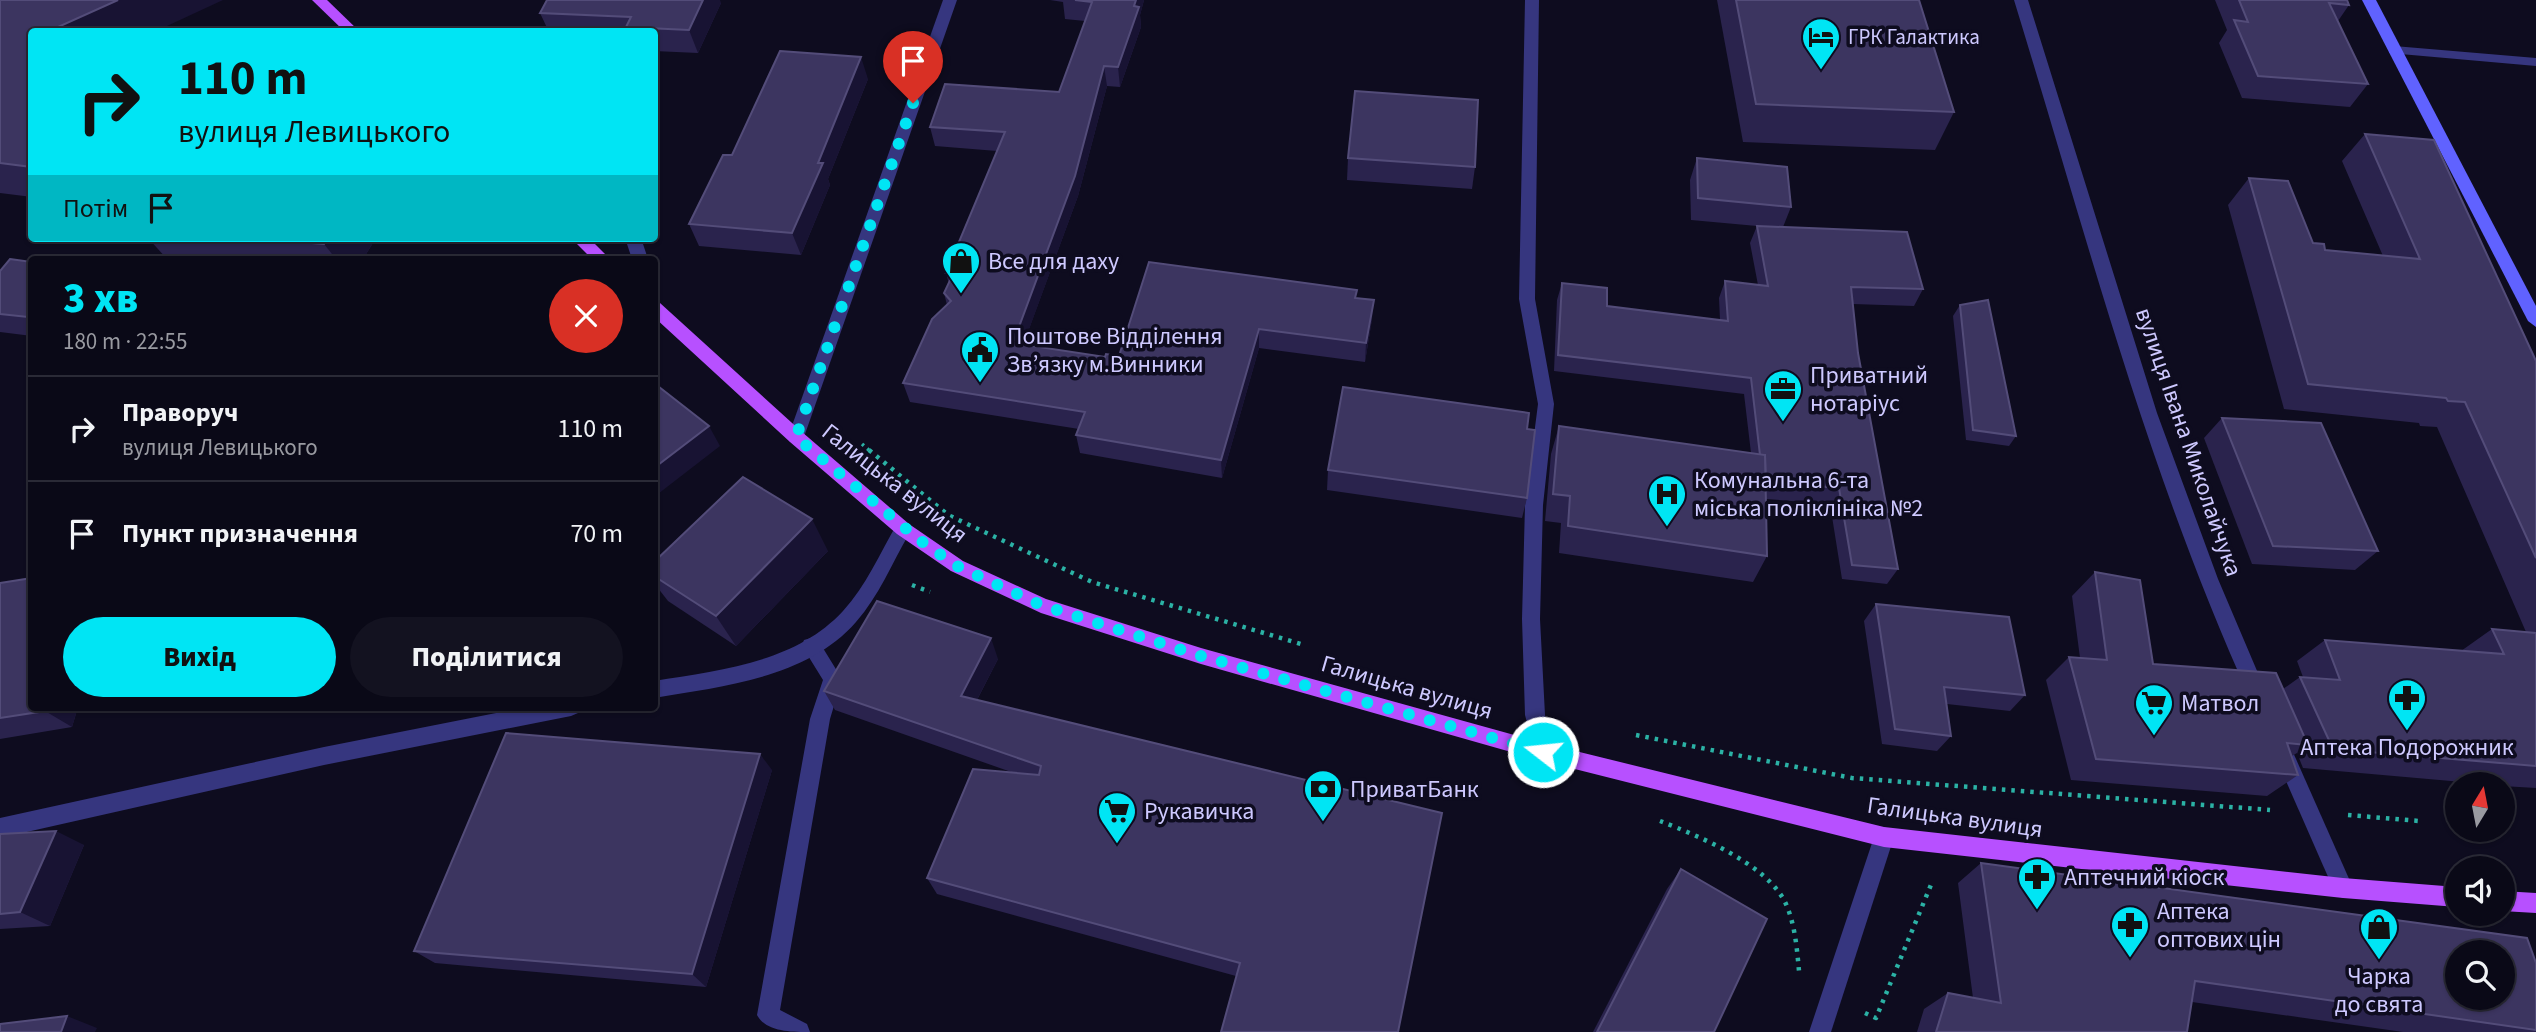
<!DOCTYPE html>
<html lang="uk">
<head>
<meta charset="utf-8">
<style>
  :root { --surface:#0a0917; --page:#131220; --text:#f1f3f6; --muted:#999aa1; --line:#2a2a36; --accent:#00e5f4 }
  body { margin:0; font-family:"Source Sans 3",sans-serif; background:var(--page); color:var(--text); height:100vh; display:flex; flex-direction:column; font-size:26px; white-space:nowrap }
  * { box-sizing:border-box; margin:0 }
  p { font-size:23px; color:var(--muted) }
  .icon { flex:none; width:38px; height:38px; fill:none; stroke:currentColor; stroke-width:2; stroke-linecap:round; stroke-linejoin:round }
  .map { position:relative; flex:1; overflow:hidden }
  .drawer { position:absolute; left:28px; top:256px; width:630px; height:455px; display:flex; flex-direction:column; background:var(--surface); border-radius:7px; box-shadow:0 2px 5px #0004,0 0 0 2px var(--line) }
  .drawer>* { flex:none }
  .banner { position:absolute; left:28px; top:28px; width:630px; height:214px; border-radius:7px; box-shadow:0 2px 5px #0004,0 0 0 2px var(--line); background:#00e5f4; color:#111; overflow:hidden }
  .needle { width:46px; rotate:10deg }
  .buttons { position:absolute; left:2445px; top:772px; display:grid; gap:14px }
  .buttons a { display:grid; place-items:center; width:70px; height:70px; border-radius:50%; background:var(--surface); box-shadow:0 2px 5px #0004,0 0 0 2px var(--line); font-size:35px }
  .pin { position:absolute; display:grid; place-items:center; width:60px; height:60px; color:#fff; margin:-72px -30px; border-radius:50% 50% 50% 0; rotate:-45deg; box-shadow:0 0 7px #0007 }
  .pin .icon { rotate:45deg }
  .me { position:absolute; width:77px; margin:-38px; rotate:286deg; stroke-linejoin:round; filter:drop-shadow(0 0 5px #0008) }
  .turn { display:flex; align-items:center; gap:24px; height:147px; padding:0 35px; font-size:32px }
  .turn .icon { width:91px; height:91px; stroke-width:2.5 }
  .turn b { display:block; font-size:49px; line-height:60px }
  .then { display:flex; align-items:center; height:66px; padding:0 35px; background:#0003; gap:14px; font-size:26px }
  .round { display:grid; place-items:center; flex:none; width:74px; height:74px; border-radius:37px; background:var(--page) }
  .overview { display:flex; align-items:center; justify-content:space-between; height:119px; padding:0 35px }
  h1 { font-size:42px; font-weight:800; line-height:52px; color:var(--accent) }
  .cta { display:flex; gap:14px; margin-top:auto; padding:14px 35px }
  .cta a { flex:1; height:80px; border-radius:42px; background:var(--accent); color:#111; font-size:28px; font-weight:800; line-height:80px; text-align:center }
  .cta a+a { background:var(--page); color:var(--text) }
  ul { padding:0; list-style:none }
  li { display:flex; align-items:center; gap:21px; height:105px; padding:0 35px; border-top:2px solid var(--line) }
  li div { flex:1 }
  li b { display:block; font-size:26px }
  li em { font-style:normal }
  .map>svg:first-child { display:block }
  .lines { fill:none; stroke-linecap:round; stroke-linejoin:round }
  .path-far1 { stroke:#2bb2a5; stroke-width:3.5; stroke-dasharray:2.5 4.5; stroke-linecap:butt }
  .path { stroke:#2bb2a5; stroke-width:4.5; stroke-dasharray:3.5 6; stroke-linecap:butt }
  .lane { fill:#36367f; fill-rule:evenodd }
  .street { fill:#36367f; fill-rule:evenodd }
  .secondary { fill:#6062ff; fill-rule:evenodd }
  .primary { fill:#b750ff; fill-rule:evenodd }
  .wall { fill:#2a234d }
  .shaded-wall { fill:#181333 }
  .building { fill:#3c3560; stroke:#534c79; stroke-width:2; fill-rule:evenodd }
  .route { stroke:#00e5f4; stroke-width:12; stroke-dasharray:0 21.6 }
  .labels { text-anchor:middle; stroke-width:7; stroke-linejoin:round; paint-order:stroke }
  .far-poi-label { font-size:21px; fill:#cec9ff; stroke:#0e0c1f; text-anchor:start }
  .poi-label { font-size:24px; fill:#cec9ff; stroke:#0e0c1f; text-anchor:start }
  .street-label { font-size:24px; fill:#cec9ff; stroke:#0e0c1f }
</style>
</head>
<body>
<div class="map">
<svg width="2536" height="1032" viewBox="0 0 2536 1032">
  <rect width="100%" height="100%" fill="#0e0c1f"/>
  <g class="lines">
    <polyline class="path-far1" points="862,444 871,452"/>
    <g class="path">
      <polyline points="869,450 948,515 1092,582 1301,644"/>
      <polyline points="912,585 930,592"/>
      <polyline points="1636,735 1852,778 2270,810"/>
      <polyline points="2348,815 2419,821"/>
      <path d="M 1660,821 C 1699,836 1766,864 1785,902 C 1795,923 1797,949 1799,971"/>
      <polyline points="1865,1013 1876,1018 1933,880"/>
    </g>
    <g class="lane">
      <polygon points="2394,46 2536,58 2536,66 2389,53 2389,47"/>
      <polygon points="625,238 641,238 648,259 632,259"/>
      <path d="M 811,638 L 818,640 L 842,679 L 830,719 L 780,1010 L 807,1024 L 810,1032 C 791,1032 766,1032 757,1015 L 810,719 L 823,680 L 802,646 L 804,640 Z"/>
    </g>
    <g class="street">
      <polygon points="943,0 957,0 804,437 802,442 790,442 788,437"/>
      <polygon points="1525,0 1539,0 1535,299 1554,404 1543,505 1540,619 1545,715 1553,752 1550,758 1543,761 1536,758 1525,715 1522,619 1525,505 1538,404 1519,299"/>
      <path d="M 2014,0 L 2028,0 L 2157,413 L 2218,579 L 2266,692 L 2264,698 L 2257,701 L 2250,698 C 2148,475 2086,234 2014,0 Z"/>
      <path d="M 903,522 L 909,524 L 912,529 L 909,534 C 892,563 879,596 856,622 C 807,678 724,686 654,698 L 654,681 C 720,670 795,663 843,611 C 866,586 880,553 897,524 Z"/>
      <polygon points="527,707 581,707 578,713 571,716 324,765 0,838 0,818 324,747"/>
      <polygon points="2285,747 2292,750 2350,881 2353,888 2350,895 2343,898 2336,895 2275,756 2278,750"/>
      <polygon points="1884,827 1891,830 1894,837 1831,1032 1809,1032 1874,837 1877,830"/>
    </g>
    <polygon class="secondary" points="2362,0 2376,0 2536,306 2536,327 2528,321"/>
    <g class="primary">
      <polygon points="312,0 327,0 360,32 345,32"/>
      <polygon points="571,238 589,238 610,259 592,259"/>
      <polygon points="654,301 660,303 802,432 909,524 963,561 1046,599 1201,648 1543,743 1884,827 2343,878 2457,887 2457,907 2343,898 1884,847 1543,761 1201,664 1041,613 951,571 897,534 790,442 654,317"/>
      <polygon points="2502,891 2536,893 2536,913 2502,911"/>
    </g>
  </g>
  <g class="wall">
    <polygon points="0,0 32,32 32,197 0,193"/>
    <polygon points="1050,0 1144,0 1140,15 1141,27 1120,87 1107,86 1078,196 1023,345 1105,357 1119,356 1356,298 1372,319 1365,362 1259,348 1222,478 1080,453 1076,435 1079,429 910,402 903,383 947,305 944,293 949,284 946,273 997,151 935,146 930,127 1059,92 1085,21 1065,19 1063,2"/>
    <polygon points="1717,0 1919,0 1954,112 1935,150 1743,142"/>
    <polygon points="2215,0 2347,0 2349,5 2338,21 2368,84 2350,107 2242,98 2219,43 2227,30"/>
    <polygon points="721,3 698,53 654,51 654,32 549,32 540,13"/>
    <polygon points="868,79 828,179 830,185 801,255 699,246 689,224 732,155"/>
    <polygon points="2365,134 2536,361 2536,788 2502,786 2502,784 2485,784 2303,768 2297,753 2292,756 2298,775 2267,796 2071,780 2046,680 2069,657 2080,658 2072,596 2095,572 2153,664 2283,689 2300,677 2303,677 2297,661 2325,640 2461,651 2492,629 2526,632 2437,427 2420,426 2419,423 2284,409 2228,205 2249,178 2313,243 2325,250 2383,256 2342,161"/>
    <polygon points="1348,158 1475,167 1472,189 1347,180"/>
    <polygon points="1697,158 1791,207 1783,227 1923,289 1914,306 1853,304 1858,353 1898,569 1887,584 1842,579 1830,504 1766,499 1767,556 1753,582 1559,553 1561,523 1545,521 1551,454 1559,426 1751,453 1744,394 1554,371 1557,300 1562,283 1607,306 1720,320 1719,298 1725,281 1758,285 1750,243 1757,226 1691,220 1690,180"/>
    <polygon points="148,238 376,238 363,259 167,259"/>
    <polygon points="32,262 32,336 0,332 0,271"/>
    <polygon points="1960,305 2016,436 2009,446 1966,440 1953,316"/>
    <polygon points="2222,418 2378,551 2355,570 2252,564 2204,438"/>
    <polygon points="1527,429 1527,498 1522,518 1327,490 1328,470"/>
    <polygon points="828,551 736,646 668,601 654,583 654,562"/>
    <polygon points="0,583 32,707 78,707 72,727 0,739"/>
    <polygon points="1876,604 2025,695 2010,711 1947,704 1951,736 1937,751 1882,744 1864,621"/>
    <polygon points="998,659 977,700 1442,813 1236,976 937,894 927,878 1014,773 835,710 824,691"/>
    <polygon points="772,770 706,987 435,963 414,951"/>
    <polygon points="0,834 84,845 50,926 0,929"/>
    <polygon points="1981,863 2536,963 2536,1032 2403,1032 2192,1002 2187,1032 1917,1032 1924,1009 1948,993 1973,998 1958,883"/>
    <polygon points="1681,869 1714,1032 1593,1032 1667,889"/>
  </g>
  <g class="shaded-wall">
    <polygon points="118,0 223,0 154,32 47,32"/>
    <polygon points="703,0 720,0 721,3 698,53 689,30"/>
    <polygon points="1136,0 1144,0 1140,15 1141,27 1120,87 1118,67"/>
    <polygon points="861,57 868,79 828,179 830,185 801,255 792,233 818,163"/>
    <polygon points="1104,66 1107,86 1078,196 1017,362 1013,343"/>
    <polygon points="328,238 376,238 363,259 336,259 324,244"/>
    <polygon points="1374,300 1372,319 1365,362 1366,343"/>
    <polygon points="1259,329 1259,348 1222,478 1221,460"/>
    <polygon points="709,426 720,446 654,497 654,468"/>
    <polygon points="812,519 828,551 736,646 716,616"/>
    <polygon points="991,638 998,659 969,715 961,696"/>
    <polygon points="46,707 78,707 72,727 45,711"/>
    <polygon points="760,754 772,770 706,987 692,974"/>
    <polygon points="56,831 84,845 50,926 20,912"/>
    <polygon points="67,1016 97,1028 95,1032 61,1032"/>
  </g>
  <g class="building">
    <polygon points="0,0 118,0 47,32 32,32 32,167 0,163"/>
    <polygon points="547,0 703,0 689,30 626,27 631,17 540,13"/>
    <polygon points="1075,0 1136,0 1134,6 1139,7 1118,67 1104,66 1075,176 1013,343 1105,357 1106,354 1119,356 1149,262 1357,290 1355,298 1374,300 1366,343 1259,329 1221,460 1076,435 1085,412 903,383 932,319 951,301 944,293 953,274 946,273 1005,132 930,127 945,84 1059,92 1092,2"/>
    <polygon points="1736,0 1919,0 1954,112 1756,104"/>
    <polygon points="2239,0 2347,0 2349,5 2329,3 2368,84 2258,76 2234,20 2248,22"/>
    <polygon points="780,51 861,57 818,163 823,163 792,233 689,224 723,155 732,155"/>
    <polygon points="1355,91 1478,100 1475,167 1348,158"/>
    <polygon points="2365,134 2434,140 2536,361 2536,558 2465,402 2448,401 2446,398 2308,384 2249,178 2288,181 2313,243 2324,244 2325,250 2420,259"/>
    <polygon points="1697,158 1787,167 1791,207 1698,198"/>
    <polygon points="1757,226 1907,232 1923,289 1851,287 1858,353 1898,569 1852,565 1839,488 1766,482 1765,455 1760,455 1751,378 1558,355 1562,283 1607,288 1607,306 1728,321 1725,281 1768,286"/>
    <polygon points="249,238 328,238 324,244"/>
    <polygon points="10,259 32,262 32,313 28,317 0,314 0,271"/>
    <polygon points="1988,300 2016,436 1973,430 1960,305"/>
    <polygon points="654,383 709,426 654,468"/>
    <polygon points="1343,387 1529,413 1527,429 1535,430 1527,498 1328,470"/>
    <polygon points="2222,418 2321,423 2378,551 2273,546"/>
    <polygon points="1559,426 1765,455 1767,556 1568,526 1570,496 1553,494"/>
    <polygon points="743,477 812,519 716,616 654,576 654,562"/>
    <polygon points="2095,572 2140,580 2153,664 2276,673 2308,745 2287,743 2298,775 2096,759 2069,657 2107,660"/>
    <polygon points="32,578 32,707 46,707 45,711 0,718 0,583"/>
    <polygon points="877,601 991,638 961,696 1442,813 1398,1032 1221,1032 1240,963 927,878 973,769 1039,775 1041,766 824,691"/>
    <polygon points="1876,604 2009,617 2025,695 1944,687 1951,736 1895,729"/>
    <polygon points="2492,629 2536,633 2536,766 2333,749 2300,677 2340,680 2325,640 2504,654"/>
    <polygon points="506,733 760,754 692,974 414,951"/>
    <polygon points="56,831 20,912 0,914 0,834"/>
    <path d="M 1981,863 L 2527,938 L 2536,963 L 2536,1030 L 2195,981 L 2187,1032 L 1936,1032 L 1948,993 L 2001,1003 ZM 2457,952 L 2502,952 L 2502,998 L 2457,998 Z"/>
    <polygon points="1681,869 1767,919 1714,1032 1597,1032"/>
    <polygon points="67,1016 61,1032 0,1032 0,1024"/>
  </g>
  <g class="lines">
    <polyline class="route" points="913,103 796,437 921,541 957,566 1041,605 1201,656 1543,752"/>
  </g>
  <defs>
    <symbol id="hotel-pin" viewBox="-11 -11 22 30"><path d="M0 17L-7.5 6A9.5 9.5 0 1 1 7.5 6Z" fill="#00e5f4" stroke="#0e0c1f"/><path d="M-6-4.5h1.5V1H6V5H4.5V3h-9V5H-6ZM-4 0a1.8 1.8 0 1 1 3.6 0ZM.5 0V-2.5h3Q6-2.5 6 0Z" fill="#111"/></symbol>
    <symbol id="shop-pin" viewBox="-11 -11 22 30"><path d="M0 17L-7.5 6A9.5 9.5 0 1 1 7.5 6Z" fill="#00e5f4" stroke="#0e0c1f"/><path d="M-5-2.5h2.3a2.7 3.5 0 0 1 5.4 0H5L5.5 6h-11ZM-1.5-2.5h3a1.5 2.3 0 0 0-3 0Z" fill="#111"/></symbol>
    <symbol id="civic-pin" viewBox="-11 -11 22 30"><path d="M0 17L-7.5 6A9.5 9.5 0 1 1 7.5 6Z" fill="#00e5f4" stroke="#0e0c1f"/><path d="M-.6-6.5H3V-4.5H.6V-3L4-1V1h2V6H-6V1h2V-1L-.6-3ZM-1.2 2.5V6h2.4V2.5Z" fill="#111"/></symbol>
    <symbol id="office-pin" viewBox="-11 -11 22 30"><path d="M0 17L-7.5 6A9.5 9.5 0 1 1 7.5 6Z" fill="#00e5f4" stroke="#0e0c1f"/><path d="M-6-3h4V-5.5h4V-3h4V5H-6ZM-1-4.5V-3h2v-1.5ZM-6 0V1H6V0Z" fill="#111"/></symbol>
    <symbol id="hospital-pin" viewBox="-11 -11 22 30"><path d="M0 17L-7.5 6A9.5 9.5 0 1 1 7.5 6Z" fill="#00e5f4" stroke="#0e0c1f"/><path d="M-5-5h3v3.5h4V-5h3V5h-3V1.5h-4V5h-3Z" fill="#111"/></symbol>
    <symbol id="pharmacy-pin" viewBox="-11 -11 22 30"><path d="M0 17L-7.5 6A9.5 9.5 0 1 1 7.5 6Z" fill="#00e5f4" stroke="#0e0c1f"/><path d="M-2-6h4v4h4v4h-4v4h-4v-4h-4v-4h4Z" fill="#111"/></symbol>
    <symbol id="supermarket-pin" viewBox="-11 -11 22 30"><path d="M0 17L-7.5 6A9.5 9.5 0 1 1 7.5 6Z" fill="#00e5f4" stroke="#0e0c1f"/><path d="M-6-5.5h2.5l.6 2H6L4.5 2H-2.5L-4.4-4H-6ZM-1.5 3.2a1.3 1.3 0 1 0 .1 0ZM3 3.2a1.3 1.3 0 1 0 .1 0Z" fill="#111"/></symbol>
    <symbol id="bank-pin" viewBox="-11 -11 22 30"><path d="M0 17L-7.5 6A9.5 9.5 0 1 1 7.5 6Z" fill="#00e5f4" stroke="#0e0c1f"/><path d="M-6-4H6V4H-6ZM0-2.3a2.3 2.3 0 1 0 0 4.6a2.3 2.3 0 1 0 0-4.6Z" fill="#111"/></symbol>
  </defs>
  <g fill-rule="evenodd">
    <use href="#hotel-pin" x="1799" y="15" width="44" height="60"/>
    <use href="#shop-pin" x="939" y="239" width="44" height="60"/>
    <use href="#civic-pin" x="958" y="328" width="44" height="60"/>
    <use href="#office-pin" x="1761" y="367" width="44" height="60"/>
    <use href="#hospital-pin" x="1645" y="472" width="44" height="60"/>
    <use href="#pharmacy-pin" x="2385" y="676" width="44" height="60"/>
    <use href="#supermarket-pin" x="2132" y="681" width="44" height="60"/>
    <use href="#bank-pin" x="1301" y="767" width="44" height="60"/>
    <use href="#supermarket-pin" x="1095" y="789" width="44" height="60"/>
    <use href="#pharmacy-pin" x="2015" y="855" width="44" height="60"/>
    <use href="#pharmacy-pin" x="2108" y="903" width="44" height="60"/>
    <use href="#shop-pin" x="2357" y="905" width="44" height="60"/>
  </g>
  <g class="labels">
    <g class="far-poi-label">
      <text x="1848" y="44">ГРК Галактика</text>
    </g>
    <g class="poi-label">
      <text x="988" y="269">Все для даху</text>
      <text x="1007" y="344">Поштове Відділення<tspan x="1007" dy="28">Зв’язку м.Винники</tspan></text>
      <text x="1810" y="383">Приватний<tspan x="1810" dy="28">нотаріус</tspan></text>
      <text x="1694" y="488">Комунальна 6-та<tspan x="1694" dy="28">міська поліклініка №2</tspan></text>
      <text x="2181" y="711">Матвол</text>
      <text x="2407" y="755" text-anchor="middle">Аптека Подорожник</text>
      <text x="1350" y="797">ПриватБанк</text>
      <text x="1144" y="819">Рукавичка</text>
      <text x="2064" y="885">Аптечний кіоск</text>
      <text x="2157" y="919">Аптека<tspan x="2157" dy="28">оптових цін</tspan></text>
      <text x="2379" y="984" text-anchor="middle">Чарка<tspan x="2379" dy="28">до свята</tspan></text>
    </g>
    <g class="street-label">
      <text transform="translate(2189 442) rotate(71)" y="8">вулиця Івана Миколайчука</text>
      <text transform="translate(895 483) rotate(38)" y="8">Галицька вулиця</text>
      <text transform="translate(1407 687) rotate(16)" y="8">Галицька вулиця</text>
      <text transform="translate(1955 817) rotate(8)" y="8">Галицька вулиця</text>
    </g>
  </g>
</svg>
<div class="buttons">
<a><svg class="needle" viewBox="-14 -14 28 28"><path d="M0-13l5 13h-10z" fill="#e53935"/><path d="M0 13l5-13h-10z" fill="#999aa1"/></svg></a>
<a><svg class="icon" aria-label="sound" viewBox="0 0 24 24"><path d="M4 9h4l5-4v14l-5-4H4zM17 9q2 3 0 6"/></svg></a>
<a><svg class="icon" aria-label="search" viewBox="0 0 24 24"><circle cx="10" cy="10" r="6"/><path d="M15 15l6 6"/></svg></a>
</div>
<div class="pin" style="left:913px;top:103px;background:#d93025"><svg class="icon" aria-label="arrive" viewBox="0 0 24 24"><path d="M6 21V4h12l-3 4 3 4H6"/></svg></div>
<svg class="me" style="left:1543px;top:752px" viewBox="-20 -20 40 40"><circle r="17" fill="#00e5f4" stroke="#fff" stroke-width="3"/><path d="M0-11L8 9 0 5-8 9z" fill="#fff"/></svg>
<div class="banner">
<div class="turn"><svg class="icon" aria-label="right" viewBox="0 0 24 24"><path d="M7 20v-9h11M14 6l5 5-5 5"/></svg><div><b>110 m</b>вулиця Левицького</div></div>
<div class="then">Потім<svg class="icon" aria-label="arrive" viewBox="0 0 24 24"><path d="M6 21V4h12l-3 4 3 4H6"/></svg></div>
</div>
<section class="drawer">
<div class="overview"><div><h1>3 хв</h1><p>180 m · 22:55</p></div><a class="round" style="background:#d93025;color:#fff"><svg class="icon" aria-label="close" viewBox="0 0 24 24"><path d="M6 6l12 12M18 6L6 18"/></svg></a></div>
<ul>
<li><svg class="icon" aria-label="right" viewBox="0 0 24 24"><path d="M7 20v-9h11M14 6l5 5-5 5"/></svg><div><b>Праворуч</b><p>вулиця Левицького</p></div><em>110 m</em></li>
<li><svg class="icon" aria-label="arrive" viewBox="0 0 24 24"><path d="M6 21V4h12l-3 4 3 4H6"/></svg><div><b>Пункт призначення</b></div><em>70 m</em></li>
</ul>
<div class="cta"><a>Вихід</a><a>Поділитися</a></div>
</section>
</div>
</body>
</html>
